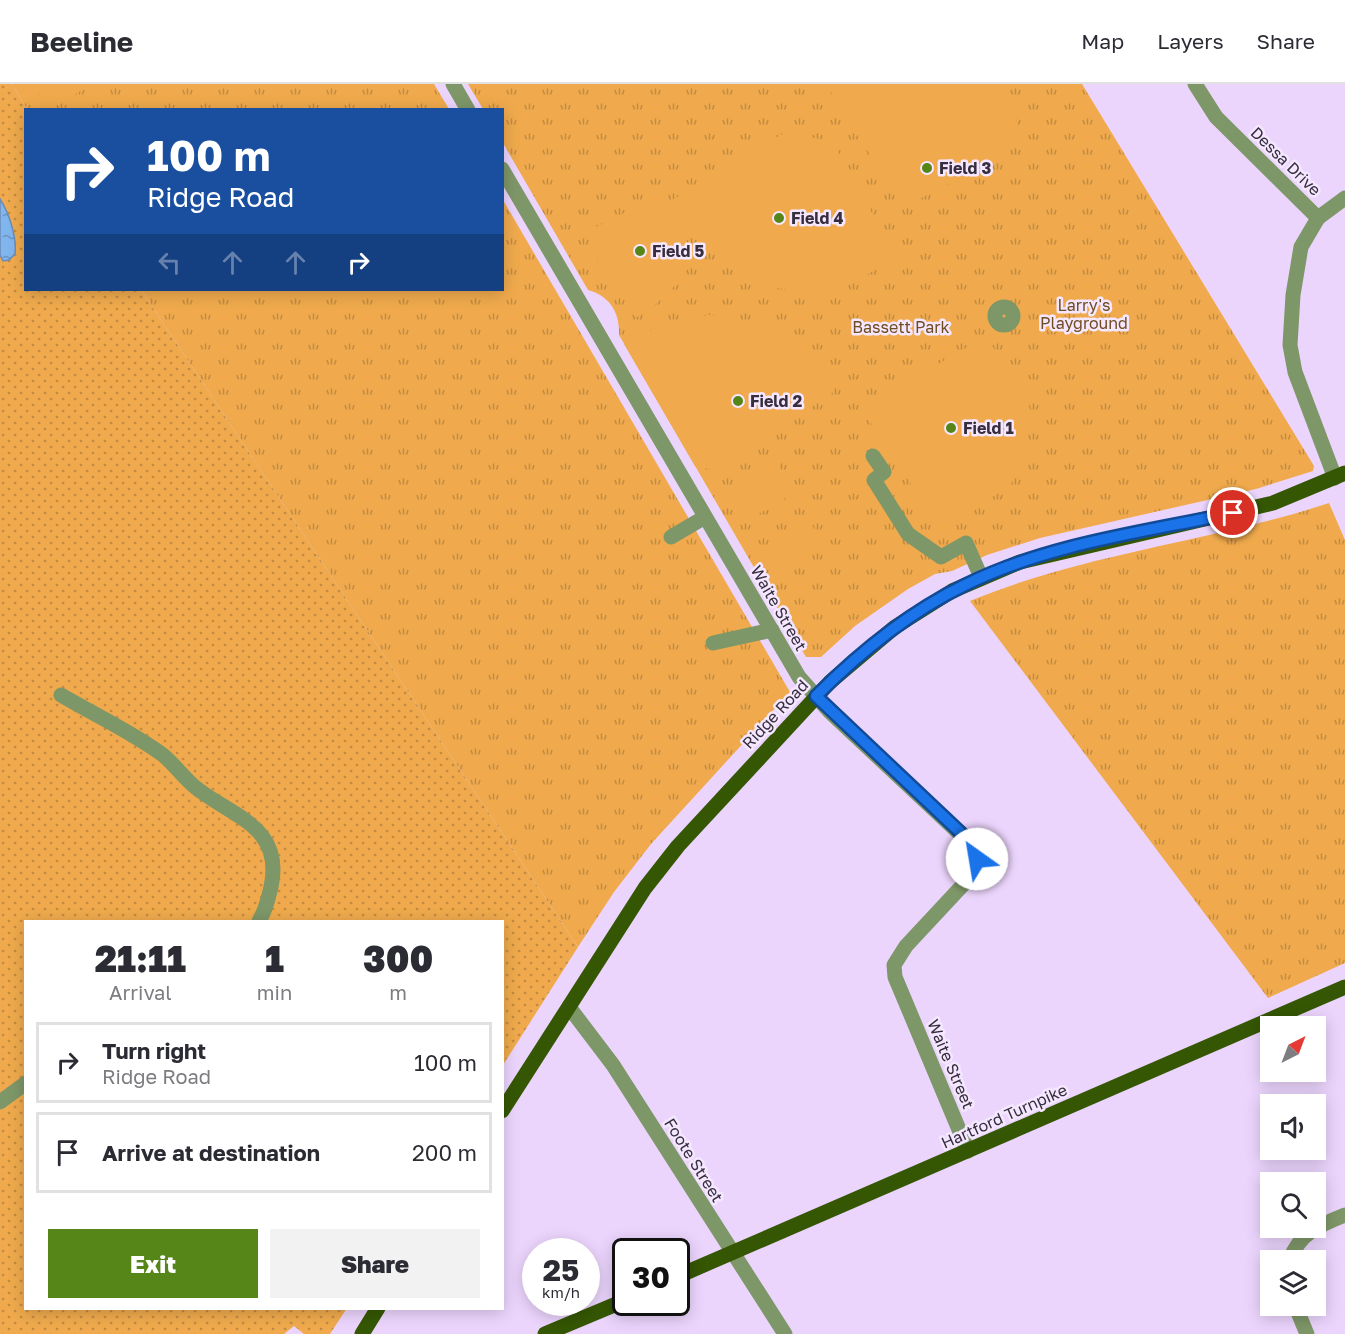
<!DOCTYPE html>
<html lang="en">
<head>
<meta charset="utf-8">
<style>
  :root { --surface:#fff; --page:#f2f2f3; --text:#2b2b33; --muted:#7c7c81; --line:#e1e1e2; --accent:#568618 }
  body { margin:0; font-family:"Golos Text",sans-serif; background:var(--page); color:var(--text); height:100vh; display:flex; flex-direction:column; font-size:22px; white-space:nowrap }
  * { box-sizing:border-box; margin:0 }
  p { font-size:20px; color:var(--muted) }
  .icon { flex:none; width:33px; height:33px; fill:none; stroke:currentColor; stroke-width:2; stroke-linecap:round; stroke-linejoin:round }
  .map { position:relative; flex:1; overflow:hidden }
  .sheet { position:absolute; left:24px; top:836px; width:480px; height:390px; display:flex; flex-direction:column; background:var(--surface); border-radius:0px; box-shadow:0 3px 15px #0003 }
  .sheet>* { flex:none }
  .banner { position:absolute; left:24px; top:24px; width:480px; height:183px; border-radius:0px; box-shadow:0 3px 15px #0003; background:#1a4fa0; color:#fff; overflow:hidden }
  .needle { width:39px; rotate:42deg }
  .controls { position:absolute; left:1260px; top:932px; display:grid; gap:12px }
  .controls a { display:grid; place-items:center; width:66px; height:66px; border-radius:0px; background:var(--surface); box-shadow:0 3px 15px #0003; font-size:30px }
  .speed { position:absolute; left:522px; top:1154px; display:flex; gap:12px; font-size:30px; font-weight:700; text-align:center }
  .speed>* { display:grid; place-content:center; width:78px; height:78px; border-radius:50%; background:var(--surface); box-shadow:0 3px 15px #0003; line-height:1 }
  .speed small { font-size:15px; font-weight:400 }
  .speed .limit { border:3px solid #111; border-radius:9px; background:#fff; color:#111 }
  .pin { position:absolute; display:grid; place-items:center; width:51px; height:51px; color:#fff; margin:-26px; border:3px solid #fff; border-radius:50%; box-shadow:0 2px 6px #0007 }
  .me { position:absolute; width:66px; margin:-33px; rotate:328deg; stroke-linejoin:round; filter:drop-shadow(0 0 4px #0008) }
  .turn { display:flex; align-items:center; gap:21px; height:126px; padding:0 24px; font-size:27px }
  .turn .icon { width:78px; height:78px; stroke-width:2.5 }
  .turn b { display:block; font-size:42px; line-height:51px }
  .lanes { display:flex; align-items:center; height:57px; padding:0 24px; background:#0003; justify-content:center; gap:30px; direction:ltr }
  .lanes .off { opacity:.35 }
  .eta { display:flex; justify-content:space-evenly; align-items:center; height:102px; text-align:center }
  .eta b { font-size:36px; font-weight:800; line-height:42px }
  .cta { display:flex; gap:12px; margin-top:auto; padding:12px 24px }
  .cta a { flex:1; height:69px; border-radius:0px; background:var(--accent); color:#fff; font-size:24px; font-weight:800; line-height:69px; text-align:center }
  .cta a+a { background:var(--page); color:var(--text) }
  ul { padding:0; list-style:none }
  li { display:flex; align-items:center; gap:18px; height:81px; margin:0 12px 9px; padding:0 12px; border:3px solid var(--line); border-radius:0px }
  li div { flex:1 }
  li b { display:block; font-size:22px }
  li em { font-style:normal }
  header { display:flex; align-items:center; gap:36px; box-sizing:border-box; height:84px; padding:0 30px; background:var(--surface); border-bottom:2px solid var(--line) }
  header strong { font-size:28px }
  nav { display:flex; gap:33px; margin-inline-start:auto; font-size:21px }
  .map>svg:first-child { display:block }
  .grass { fill:url(#grass-dots) }
  .park { fill:url(#park-tufts) }
  .pitch { fill:#f0aa4d }
  .water { fill:url(#water-ripples); stroke:#6a8cb8; stroke-width:1.5 }
  .lines { fill:none; stroke-linecap:round; stroke-linejoin:round }
  .minor { stroke:#7e9768; stroke-width:15 }
  .major { stroke:#355703; stroke-width:15 }
  .route-casing { stroke:#114b97; stroke-width:15 }
  .route { stroke:#1a73e8; stroke-width:10 }
  .poi-dot { fill:#568618; stroke:#f4e7ff; stroke-width:2 }
  .labels { text-anchor:middle; stroke-width:5; stroke-linejoin:round; paint-order:stroke }
  .street-label { font-size:16px; fill:#362e3d; stroke:#f4e7ff }
  .poi-label { font-size:16px; font-weight:bold; fill:#362e3d; stroke:#f4e7ff; text-anchor:start }
  .park-label { font-size:16px; fill:#704d1f; stroke:#f4e7ff }
</style>
</head>
<body>
<header>
<strong>Beeline</strong>
<nav><a>Map</a><a>Layers</a><a>Share</a></nav>
</header>
<div class="map">
<svg width="1345" height="1250" viewBox="0 0 1345 1250">
  <defs>
    <pattern id="grass-dots" width="8" height="8" patternUnits="userSpaceOnUse" patternTransform="scale(1.5)"><rect width="8" height="8" fill="#f0aa4d"/><path d="M2 2h.1M6 6h.1" fill="none" stroke="#c38b41" stroke-width="1.8" stroke-linecap="round"/></pattern>
    <pattern id="park-tufts" width="24" height="20" patternUnits="userSpaceOnUse" patternTransform="scale(1.5)"><rect width="24" height="20" fill="#f0aa4d"/><path d="M3 7l-1-3M5 7V3M7 7l1-3M15 17l-1-3M17 17v-4M19 17l1-3" fill="none" stroke="#c38b41"/></pattern>
    <pattern id="water-ripples" width="26" height="14" patternUnits="userSpaceOnUse" patternTransform="scale(1.5)"><rect width="26" height="14" fill="#81b5ed"/><path d="M2 4q2-2 4 0t4 0M15 11q2-2 4 0t4 0" fill="none" stroke="#6a94c1"/></pattern>
  </defs>
  <rect width="100%" height="100%" fill="#ecd5fd"/>
  <polygon class="grass" points="0,0 12,0 27,25 26,206 141,206 578,863 503,981 502,837 26,837 26,1224 347,1224 330,1250 304,1250 294,1242 284,1250 0,1250"/>
  <g class="park">
    <polygon points="12,0 434,0 449,25 27,25"/>
    <path d="M 468,0 L 1082,0 L 1314,382 L 1313,387 L 1256,405 L 1040,454 L 987,471 L 952,487 L 935,490 L 908,505 L 855,542 L 821,573 L 806,573 L 619,251 C 620,229 610,212 588,206 L 503,59 L 502,26 L 483,25 Z"/>
    <polygon points="503,116 790,608 651,760 614,808 578,863 141,206 502,206"/>
    <path d="M 1329,419 L 1345,456 L 1345,879 L 1268,914 L 970,517 C 1085,469 1211,458 1329,419 Z"/>
  </g>
  <g class="pitch">
    <polygon points="34,0 92,0 49,26"/>
    <polygon points="826,0 1006,0 1023,59 912,119 894,110"/>
    <path d="M 784,49 L 832,57 L 897,174 C 874,187 849,201 822,207 C 814,209 803,207 795,206 C 734,203 702,164 672,116 Z"/>
    <path d="M 664,109 C 670,121 679,134 684,147 C 699,187 667,214 637,233 L 589,162 L 596,143 Z"/>
    <path d="M 709,231 C 770,237 798,259 835,307 L 717,387 L 695,382 L 624,260 L 668,238 Z"/>
    <polygon points="986,252 1028,318 1030,326 1026,352 1011,401 941,446 869,336 873,315 894,306"/>
    <polygon points="777,379 794,409 743,439 726,409"/>
    <polygon points="810,438 824,459 779,489 765,468"/>
  </g>
  <path class="water" d="M 0,115 C 9,129 17,153 15,170 L 9,176 L 3,177 L 0,171 Z"/>
  <g class="lines">
    <g class="minor">
      <polyline points="453,0 468,26"/>
      <polyline points="1195,0 1216,33 1318,134 1301,163 1293,211 1290,261 1295,288 1335,394"/>
      <polyline points="502,85 799,593 830,628 974,763 977,775 975,788 906,862 894,881 895,893 968,1067"/>
      <polyline points="1318,134 1345,114"/>
      <circle cx="1004" cy="232" r="9"/>
      <polyline points="873,372 884,388 874,396 908,450 941,473 966,459 981,493"/>
      <polyline points="671,453 705,433"/>
      <polyline points="713,559 772,546"/>
      <path d="M 61,611 C 95,631 132,648 163,671 C 175,681 184,694 195,703 C 232,733 284,742 271,803 C 268,815 266,826 259,837"/>
      <polyline points="569,923 613,981 785,1250"/>
      <polyline points="0,1018 26,999"/>
      <path d="M 1290,1176 C 1299,1149 1320,1141 1345,1131"/>
      <polyline points="1295,1221 1307,1250"/>
    </g>
    <g class="major">
      <polyline points="502,1027 645,804 678,762 830,598 895,543 952,507 1020,478 1273,419 1345,389"/>
      <polyline points="676,1193 1345,903"/>
      <polyline points="362,1250 378,1224"/>
      <polyline points="545,1250 626,1216"/>
    </g>
  </g>
  <g class="lines">
    <defs>
      <path id="route" d="M 977,775 L 974,763 L 961,749 L 816,612 C 860,568 909,528 965,501 C 1047,460 1144,448 1233,429"/>
    </defs>
    <use href="#route" class="route-casing"/>
    <use href="#route" class="route"/>
  </g>
  <g class="poi-dot">
    <circle cx="927" cy="84" r="6"/>
    <circle cx="779" cy="134" r="6"/>
    <circle cx="640" cy="167" r="6"/>
    <circle cx="738" cy="317" r="6"/>
    <circle cx="951" cy="344" r="6"/>
  </g>
  <g class="labels">
    <g class="street-label">
      <text transform="translate(1286 77) rotate(44)" y="6">Dessa Drive</text>
      <text transform="translate(779 524) rotate(60)" y="6">Waite Street</text>
      <text transform="translate(775 630) rotate(-47)" y="6">Ridge Road</text>
      <text transform="translate(951 980) rotate(67)" y="6">Waite Street</text>
      <text transform="translate(1004 1032) rotate(-24)" y="6">Hartford Turnpike</text>
      <text transform="translate(694 1076) rotate(58)" y="6">Foote Street</text>
    </g>
    <g class="poi-label">
      <text x="939" y="90">Field 3</text>
      <text x="791" y="140">Field 4</text>
      <text x="652" y="173">Field 5</text>
      <text x="750" y="323">Field 2</text>
      <text x="963" y="350">Field 1</text>
    </g>
    <g class="park-label">
      <text x="1084" y="227">Larry's<tspan x="1084" dy="18">Playground</tspan></text>
      <text x="901" y="249">Bassett Park</text>
    </g>
  </g>
</svg>
<div class="controls">
<a><svg class="needle" viewBox="-14 -14 28 28"><path d="M0-13l5 13h-10z" fill="#e53935"/><path d="M0 13l5-13h-10z" fill="#7c7c81"/></svg></a>
<a><svg class="icon" aria-label="sound" viewBox="0 0 24 24"><path d="M4 9h4l5-4v14l-5-4H4zM17 9q2 3 0 6"/></svg></a>
<a><svg class="icon" aria-label="search" viewBox="0 0 24 24"><circle cx="10" cy="10" r="6"/><path d="M15 15l6 6"/></svg></a>
<a><svg class="icon" aria-label="layers" viewBox="0 0 24 24"><path d="M12 4l9 5-9 5-9-5zM3 14l9 5 9-5"/></svg></a>
</div>
<div class="speed"><div>25<small>km/h</small></div><div class="limit">30</div></div>
<div class="pin" style="left:1233px;top:429px;background:#d93025"><svg class="icon" aria-label="arrive" viewBox="0 0 24 24"><path d="M6 21V4h12l-3 4 3 4H6"/></svg></div>
<svg class="me" style="left:977px;top:775px" viewBox="-20 -20 40 40"><circle r="19" fill="#fff"/><path d="M0-13L10 11 0 6-10 11z" fill="#1a73e8"/></svg>
<div class="banner">
<div class="turn"><svg class="icon" aria-label="right" viewBox="0 0 24 24"><path d="M7 20v-9h11M14 6l5 5-5 5"/></svg><div><b>100 m</b>Ridge Road</div></div>
<div class="lanes"><svg class="icon off" aria-label="left" viewBox="0 0 24 24"><path d="M17 20v-9H6M10 6l-5 5 5 5"/></svg><svg class="icon off" aria-label="ahead" viewBox="0 0 24 24"><path d="M12 20V5M6 11l6-6 6 6"/></svg><svg class="icon off" aria-label="ahead" viewBox="0 0 24 24"><path d="M12 20V5M6 11l6-6 6 6"/></svg><svg class="icon" aria-label="right" viewBox="0 0 24 24"><path d="M7 20v-9h11M14 6l5 5-5 5"/></svg></div>
</div>
<section class="sheet">
<div class="eta">
<div><b>21:11</b><p>Arrival</p></div>
<div><b>1</b><p>min</p></div>
<div><b>300</b><p>m</p></div>
</div>
<ul>
<li><svg class="icon" aria-label="right" viewBox="0 0 24 24"><path d="M7 20v-9h11M14 6l5 5-5 5"/></svg><div><b>Turn right</b><p>Ridge Road</p></div><em>100 m</em></li>
<li><svg class="icon" aria-label="arrive" viewBox="0 0 24 24"><path d="M6 21V4h12l-3 4 3 4H6"/></svg><div><b>Arrive at destination</b></div><em>200 m</em></li>
</ul>
<div class="cta"><a>Exit</a><a>Share</a></div>
</section>
</div>
</body>
</html>
